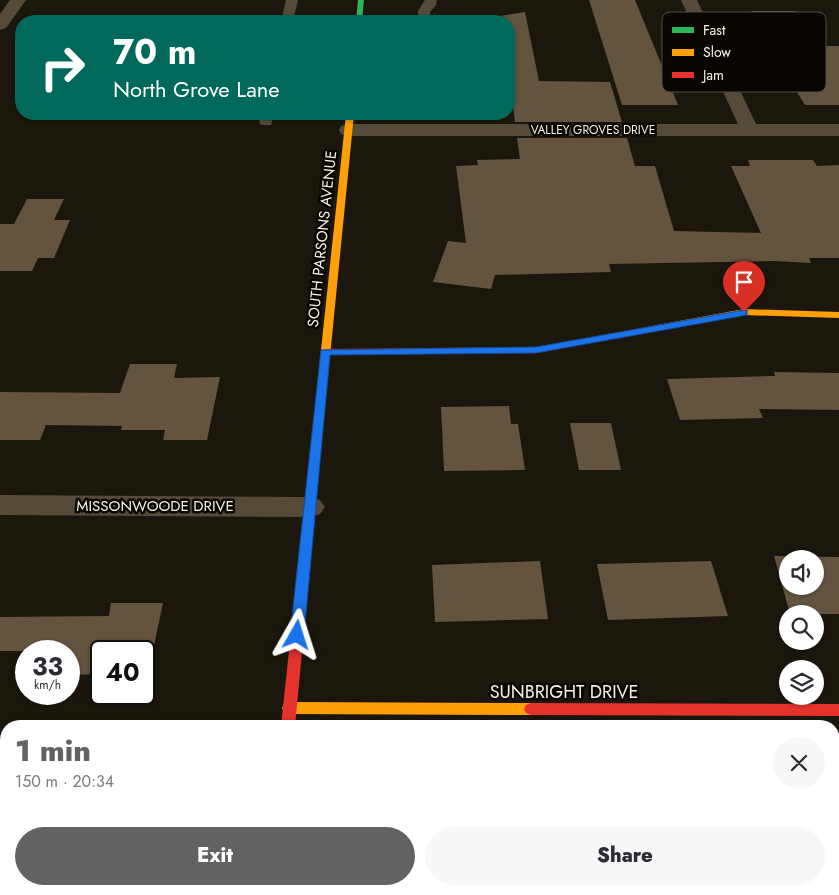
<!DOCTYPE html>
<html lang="en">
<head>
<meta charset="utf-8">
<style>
  :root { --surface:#fff; --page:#f7f7f7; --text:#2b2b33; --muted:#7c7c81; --accent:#646260 }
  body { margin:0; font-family:Jost,sans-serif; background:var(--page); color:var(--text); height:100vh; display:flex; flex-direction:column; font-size:19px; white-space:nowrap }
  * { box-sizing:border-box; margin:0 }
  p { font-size:16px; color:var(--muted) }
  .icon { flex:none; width:28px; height:28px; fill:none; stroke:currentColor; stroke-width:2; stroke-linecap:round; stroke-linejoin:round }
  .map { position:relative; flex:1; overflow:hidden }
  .side { position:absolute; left:0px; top:720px; width:840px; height:175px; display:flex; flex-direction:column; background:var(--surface); border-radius:20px 20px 0 0; box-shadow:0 1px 4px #0004 }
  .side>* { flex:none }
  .banner { position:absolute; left:15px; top:15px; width:500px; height:105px; border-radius:20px; box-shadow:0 1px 4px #0004; background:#00695c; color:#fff; overflow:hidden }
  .fabs { position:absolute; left:779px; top:550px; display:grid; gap:10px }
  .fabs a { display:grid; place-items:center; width:45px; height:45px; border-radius:50%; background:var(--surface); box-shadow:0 1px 4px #0004; font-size:25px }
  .speed { position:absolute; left:15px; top:640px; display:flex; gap:10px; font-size:25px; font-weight:700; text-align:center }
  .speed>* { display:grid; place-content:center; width:65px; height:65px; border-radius:50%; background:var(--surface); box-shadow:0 1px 4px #0004; line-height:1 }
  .speed small { font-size:12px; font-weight:400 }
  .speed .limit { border:2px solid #111; border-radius:8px; background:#fff; color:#111 }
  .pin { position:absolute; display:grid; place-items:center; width:42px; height:42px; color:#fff; margin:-51px -21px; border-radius:50% 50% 50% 0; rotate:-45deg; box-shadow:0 0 5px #0007 }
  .pin .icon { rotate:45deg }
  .me { position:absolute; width:55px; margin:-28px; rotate:6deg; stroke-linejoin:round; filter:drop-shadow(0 0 4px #0008) }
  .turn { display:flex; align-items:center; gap:18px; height:105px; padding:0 15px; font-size:22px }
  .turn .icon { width:65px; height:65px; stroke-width:2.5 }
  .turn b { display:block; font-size:35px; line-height:42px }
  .round { display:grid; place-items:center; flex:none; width:52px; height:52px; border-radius:26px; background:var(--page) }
  .headline { display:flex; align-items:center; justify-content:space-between; height:85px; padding:0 15px }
  h1 { font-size:30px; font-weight:800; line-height:38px; color:var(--accent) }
  .action { display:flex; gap:10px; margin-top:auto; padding:10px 15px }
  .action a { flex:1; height:58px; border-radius:30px; background:var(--accent); color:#fff; font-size:20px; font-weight:800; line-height:58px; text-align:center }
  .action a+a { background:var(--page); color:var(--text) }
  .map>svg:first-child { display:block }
  .building { fill:#63533f; fill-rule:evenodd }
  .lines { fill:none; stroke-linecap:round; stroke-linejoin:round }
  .lane { fill:#554b38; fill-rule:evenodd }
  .street { fill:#554b38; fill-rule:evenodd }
  .fast { fill:#30b455; fill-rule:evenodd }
  .slow { fill:#ff9f0a; fill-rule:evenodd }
  .jam { fill:#e5322d; fill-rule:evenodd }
  .route { fill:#1a73e8; stroke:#114b97 }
  .labels { text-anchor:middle; stroke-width:5; stroke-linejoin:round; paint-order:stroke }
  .far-street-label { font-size:12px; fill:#f7f1e4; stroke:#090601 }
  .street-label { font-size:15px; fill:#f7f1e4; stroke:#090601 }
  .near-street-label { font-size:18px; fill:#f7f1e4; stroke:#090601 }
  .key { fill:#090601; stroke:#504c45; stroke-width:1 }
  .key-label { font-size:14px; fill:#f7f1e4 }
</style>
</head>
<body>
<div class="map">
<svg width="839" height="895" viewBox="0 0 839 895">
  <rect width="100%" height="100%" fill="#1c170c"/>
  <g class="building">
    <polygon points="589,0 635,0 678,105 622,105"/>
    <polygon points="751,11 796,11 817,46 839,46 839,105 805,105 797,92 788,92 745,17 754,17"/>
    <polygon points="525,12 539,81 610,82 622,122 515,122 509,77 509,21 501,21 500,16"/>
    <polygon points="517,138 627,138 635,166 655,166 674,231 761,233 731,166 750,166 748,160 813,160 817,166 839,165 839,258 809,258 811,263 774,261 609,264 611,272 495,275 491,289 433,282 448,241 466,243 456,166 478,165 477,160 520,159"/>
    <polygon points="27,199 64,199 54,220 70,220 54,258 38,258 32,271 0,271 0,224 14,224"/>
    <polygon points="130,364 177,364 174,378 220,377 207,440 163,440 165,430 121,430 122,426 46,425 40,440 0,440 0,392 120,393"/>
    <polygon points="774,372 839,373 839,410 759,409 763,418 680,420 667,379 775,376"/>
    <polygon points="509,406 511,424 518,424 525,470 444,471 441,407"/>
    <polygon points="570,423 611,423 621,470 579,470"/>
    <path d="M 774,556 L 839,557 L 839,614 L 790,614 ZM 788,559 L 815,559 L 815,586 L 788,586 Z"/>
    <polygon points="540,561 548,619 435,622 432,565"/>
    <polygon points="711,561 728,616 608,620 597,564"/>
    <polygon points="111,603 163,603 148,674 144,674 144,651 101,651 101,674 69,675 69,651 0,651 0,617 109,616"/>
  </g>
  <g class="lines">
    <g class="lane">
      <polygon points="286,0 298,0 293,21 281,21"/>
      <polygon points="425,0 437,0 436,5 430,12 430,21 418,21 418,11"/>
      <polygon points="262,114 274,114 271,125 261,125 259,122"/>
    </g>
    <g class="street">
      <polygon points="10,0 26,0 6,28 0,30 0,14"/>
      <polygon points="681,0 697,0 756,124 839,124 839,136 348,136 341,134 339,130 341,126 348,124 738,124"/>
      <polygon points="0,495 310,497 320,500 325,507 320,514 310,517 0,515"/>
    </g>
    <polygon class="fast" points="358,0 364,0 362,21 356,21"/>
    <g class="slow">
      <polygon points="346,114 354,114 326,397 321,400 316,397"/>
      <polygon points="744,309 839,312 839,318 744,315 652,332 647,329 652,326"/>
      <polygon points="289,702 531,703 536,705 538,709 536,713 531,715 289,714 284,712 282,708 284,704"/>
    </g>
    <g class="jam">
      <polygon points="652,326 657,329 656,331 536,353 325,355 320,352 325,349 536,347"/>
      <polygon points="321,394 326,397 295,726 281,726 316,397"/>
      <polygon points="531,703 839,704 839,716 531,715 526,713 524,709 526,705"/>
      <polygon points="263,889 279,889 278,895 262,895"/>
    </g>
  </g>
  <polygon class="route" points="744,310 747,310 747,315 536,353 330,355 304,635 302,639 297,640 292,639 290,635 321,350 536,347"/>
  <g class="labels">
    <g class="far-street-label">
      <text x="593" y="134">VALLEY GROVES DRIVE</text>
    </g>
    <g class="street-label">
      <text transform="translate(322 239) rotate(-84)" y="5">SOUTH PARSONS AVENUE</text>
      <text x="155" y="511">MISSONWOODE DRIVE</text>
    </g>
    <g class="near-street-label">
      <text x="564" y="698">SUNBRIGHT DRIVE</text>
    </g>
  </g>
  <rect x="662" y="12" width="164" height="80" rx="8" class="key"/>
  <rect x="672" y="27" width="22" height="6" fill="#30b455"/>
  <rect x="672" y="49" width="22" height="7" fill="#ff9f0a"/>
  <rect x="672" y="72" width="22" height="6" fill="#e5322d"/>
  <g class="key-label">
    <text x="703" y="35">Fast</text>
    <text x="703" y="57">Slow</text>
    <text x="703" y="80">Jam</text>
  </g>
</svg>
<div class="fabs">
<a><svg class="icon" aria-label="sound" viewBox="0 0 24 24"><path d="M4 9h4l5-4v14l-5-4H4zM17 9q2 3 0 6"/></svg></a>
<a><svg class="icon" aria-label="search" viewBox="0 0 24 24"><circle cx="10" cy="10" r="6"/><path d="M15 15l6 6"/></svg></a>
<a><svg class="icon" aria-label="layers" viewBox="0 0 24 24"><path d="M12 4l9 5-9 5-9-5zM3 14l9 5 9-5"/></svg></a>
</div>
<div class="speed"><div>33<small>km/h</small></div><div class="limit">40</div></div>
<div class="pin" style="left:744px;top:312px;background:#d93025"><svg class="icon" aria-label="arrive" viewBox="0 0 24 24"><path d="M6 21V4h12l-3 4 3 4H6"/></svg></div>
<svg class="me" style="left:297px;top:635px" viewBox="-20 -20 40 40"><path d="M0-17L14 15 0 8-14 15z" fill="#1a73e8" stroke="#fff" stroke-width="4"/></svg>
<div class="banner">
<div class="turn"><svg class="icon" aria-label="right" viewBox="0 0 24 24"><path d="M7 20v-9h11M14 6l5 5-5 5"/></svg><div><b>70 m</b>North Grove Lane</div></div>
</div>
<section class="side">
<div class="headline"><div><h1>1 min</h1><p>150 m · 20:34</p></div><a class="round"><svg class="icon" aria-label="close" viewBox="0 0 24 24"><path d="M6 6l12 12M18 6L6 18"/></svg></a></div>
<div class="action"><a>Exit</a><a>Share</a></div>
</section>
</div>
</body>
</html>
